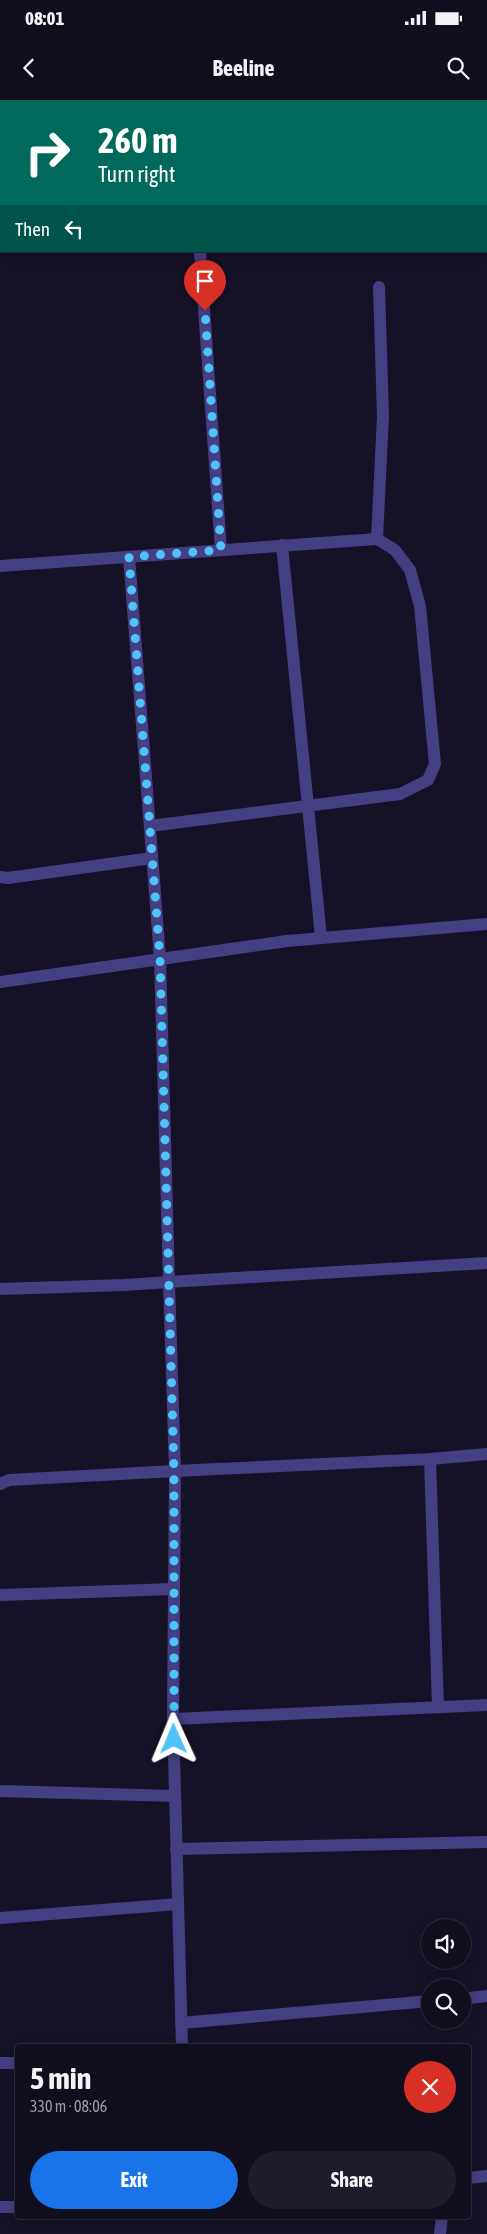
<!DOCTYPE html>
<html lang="en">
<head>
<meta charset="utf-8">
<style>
  :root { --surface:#100d1d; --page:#1e1b2a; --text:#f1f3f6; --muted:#9c9ca4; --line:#302d3b; --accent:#1a73e8 }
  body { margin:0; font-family:"Asap Condensed",sans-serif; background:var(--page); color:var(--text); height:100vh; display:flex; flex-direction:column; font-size:19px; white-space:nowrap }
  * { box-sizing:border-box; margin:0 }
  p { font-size:16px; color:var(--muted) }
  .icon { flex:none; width:28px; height:28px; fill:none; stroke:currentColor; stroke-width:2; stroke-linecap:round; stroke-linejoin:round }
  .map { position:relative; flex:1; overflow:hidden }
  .details { position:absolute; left:15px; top:1944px; width:456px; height:175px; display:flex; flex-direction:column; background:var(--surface); border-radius:5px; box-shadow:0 2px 12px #0003,0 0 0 1px var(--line) }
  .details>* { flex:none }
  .hud { position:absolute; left:0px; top:0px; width:488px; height:152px; box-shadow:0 2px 12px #0003,0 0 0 1px var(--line); background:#00695c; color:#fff; overflow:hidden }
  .fabs { position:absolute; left:421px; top:1819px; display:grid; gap:10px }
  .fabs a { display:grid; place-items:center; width:50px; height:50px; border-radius:50%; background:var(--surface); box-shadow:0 2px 12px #0003,0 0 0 1px var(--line); font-size:25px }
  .pin { position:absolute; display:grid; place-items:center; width:42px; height:42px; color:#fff; margin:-51px -21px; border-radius:50% 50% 50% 0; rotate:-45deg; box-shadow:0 0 5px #0007 }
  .pin .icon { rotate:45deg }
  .me { position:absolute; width:55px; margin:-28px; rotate:359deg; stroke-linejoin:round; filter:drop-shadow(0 0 4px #0008) }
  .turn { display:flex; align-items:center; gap:18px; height:105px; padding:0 15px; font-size:22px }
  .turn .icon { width:65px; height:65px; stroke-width:2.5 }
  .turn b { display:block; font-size:35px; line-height:42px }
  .then { display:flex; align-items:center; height:48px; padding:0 15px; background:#0003; gap:10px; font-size:19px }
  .round { display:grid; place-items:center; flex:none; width:52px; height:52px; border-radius:26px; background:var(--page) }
  .head { display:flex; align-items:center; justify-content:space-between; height:85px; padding:0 15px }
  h1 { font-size:30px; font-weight:700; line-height:38px }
  .primary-button { display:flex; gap:10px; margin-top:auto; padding:10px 15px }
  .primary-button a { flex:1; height:58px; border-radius:30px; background:var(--accent); color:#fff; font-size:20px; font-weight:700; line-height:58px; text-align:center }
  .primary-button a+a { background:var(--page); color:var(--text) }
  .status { display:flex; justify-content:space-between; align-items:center; height:35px; padding:0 25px; background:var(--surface); direction:ltr }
  .status svg { height:14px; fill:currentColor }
  header { display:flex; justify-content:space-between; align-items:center; height:65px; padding:0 15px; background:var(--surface); font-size:22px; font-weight:700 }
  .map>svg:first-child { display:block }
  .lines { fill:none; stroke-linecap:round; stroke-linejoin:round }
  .street { stroke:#443f82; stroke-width:12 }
  .route { stroke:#4fc3f7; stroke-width:9; stroke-dasharray:0 16.2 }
</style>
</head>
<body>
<div class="status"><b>08:01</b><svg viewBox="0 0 49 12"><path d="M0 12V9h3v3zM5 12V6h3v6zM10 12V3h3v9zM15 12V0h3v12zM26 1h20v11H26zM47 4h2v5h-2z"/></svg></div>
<header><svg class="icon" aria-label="back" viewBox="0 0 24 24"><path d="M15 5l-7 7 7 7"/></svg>Beeline<svg class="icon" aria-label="search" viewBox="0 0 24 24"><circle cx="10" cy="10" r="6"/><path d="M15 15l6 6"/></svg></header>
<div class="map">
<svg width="487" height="2134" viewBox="0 0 487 2134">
  <rect width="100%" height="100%" fill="#151127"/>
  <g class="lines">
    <g class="street">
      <polyline points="94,0 94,1"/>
      <polyline points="271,0 271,1"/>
      <polyline points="438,0 438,1"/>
      <polyline points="486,32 487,32"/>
      <polyline points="0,79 1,79"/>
      <polyline points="200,151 221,450"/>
      <polyline points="377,439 383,316 379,187"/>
      <polyline points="282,445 321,837"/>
      <polyline points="0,466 377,439 395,450 410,470 420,506 435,664 428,680 400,694 150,726"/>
      <polyline points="0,777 8,778 152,758"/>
      <polyline points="0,882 287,841 487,824"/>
      <polyline points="487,1163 169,1182 175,1371 430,1359 487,1354"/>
      <polyline points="0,1189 125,1185 169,1182 160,858 129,457"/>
      <polyline points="430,1359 438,1607"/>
      <polyline points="0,1384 9,1380 175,1371 173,1619 182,1946"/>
      <polyline points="0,1495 174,1489"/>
      <polyline points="173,1619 487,1605"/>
      <polyline points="0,1691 175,1696"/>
      <polyline points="176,1749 487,1742"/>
      <polyline points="0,1818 178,1804"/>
      <polyline points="462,1899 487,1896"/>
      <polyline points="181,1923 430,1901"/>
      <polyline points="0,1963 18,1963"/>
      <polyline points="469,2078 487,2076"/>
      <polyline points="0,2107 18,2107"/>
      <polyline points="440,2134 442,2116"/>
    </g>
  </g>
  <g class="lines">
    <polyline class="route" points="174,1639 174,1371 160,858 129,457 221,450 205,211"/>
  </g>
</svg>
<div class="fabs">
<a><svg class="icon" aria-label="sound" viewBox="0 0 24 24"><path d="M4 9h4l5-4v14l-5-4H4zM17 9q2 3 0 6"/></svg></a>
<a><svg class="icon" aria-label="search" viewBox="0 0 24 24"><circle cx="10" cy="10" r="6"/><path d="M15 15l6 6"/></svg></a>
</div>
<div class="pin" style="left:205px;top:211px;background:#d93025"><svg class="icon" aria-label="arrive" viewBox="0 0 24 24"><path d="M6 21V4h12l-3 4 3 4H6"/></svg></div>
<svg class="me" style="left:174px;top:1639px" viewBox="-20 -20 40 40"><path d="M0-17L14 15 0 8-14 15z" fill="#4fc3f7" stroke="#fff" stroke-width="4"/></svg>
<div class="hud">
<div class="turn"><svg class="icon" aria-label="right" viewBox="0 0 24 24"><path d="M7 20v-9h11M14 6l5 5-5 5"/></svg><div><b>260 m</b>Turn right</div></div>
<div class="then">Then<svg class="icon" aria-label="left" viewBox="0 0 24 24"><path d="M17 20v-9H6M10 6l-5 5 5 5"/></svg></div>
</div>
<section class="details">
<div class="head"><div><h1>5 min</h1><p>330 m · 08:06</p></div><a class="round" style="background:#d93025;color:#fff"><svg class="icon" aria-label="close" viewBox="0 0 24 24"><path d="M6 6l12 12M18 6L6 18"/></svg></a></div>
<div class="primary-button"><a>Exit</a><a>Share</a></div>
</section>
</div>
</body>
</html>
